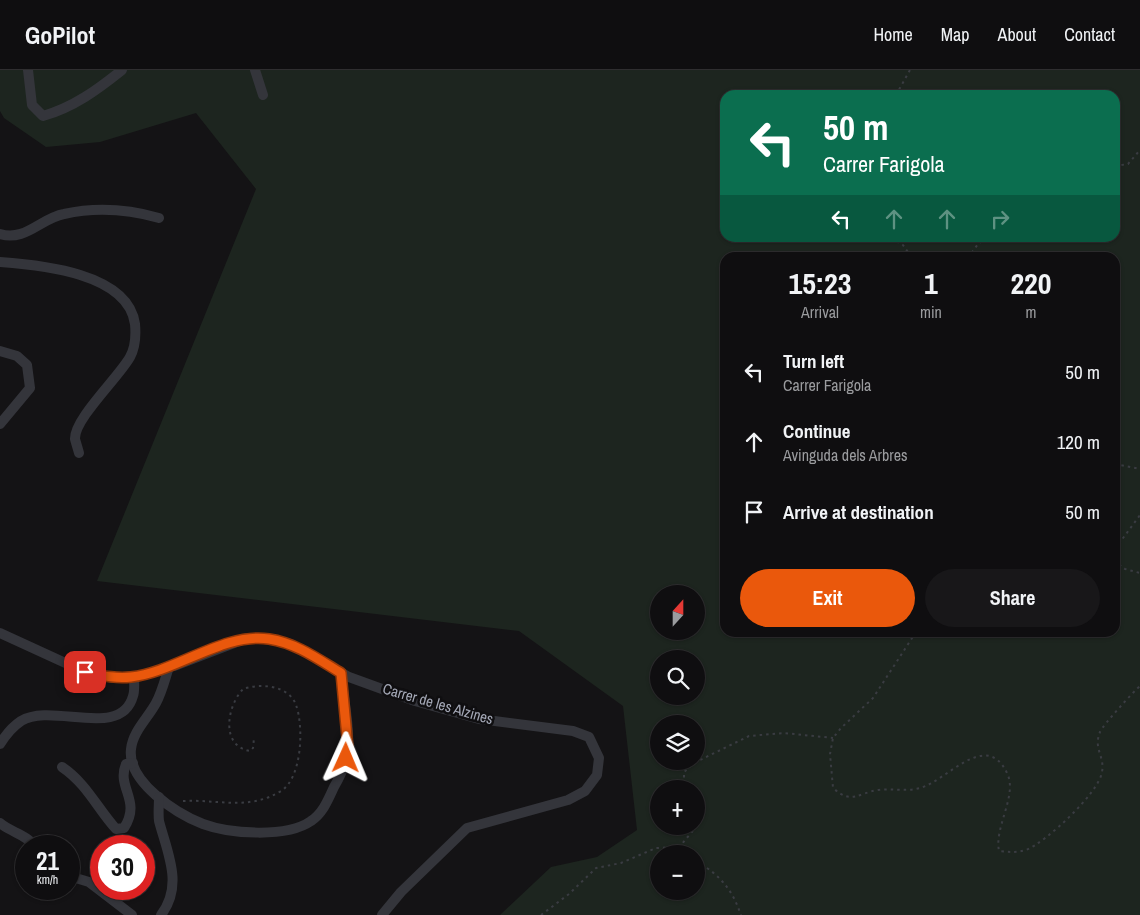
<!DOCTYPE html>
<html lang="en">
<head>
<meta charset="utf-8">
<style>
  :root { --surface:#0f0e10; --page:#181719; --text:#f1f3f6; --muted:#9b9c9f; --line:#2f2e30; --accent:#ea580c }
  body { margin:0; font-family:"Archivo Narrow",sans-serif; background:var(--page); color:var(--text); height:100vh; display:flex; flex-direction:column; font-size:19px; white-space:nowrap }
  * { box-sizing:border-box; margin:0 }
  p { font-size:16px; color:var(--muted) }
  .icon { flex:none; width:28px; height:28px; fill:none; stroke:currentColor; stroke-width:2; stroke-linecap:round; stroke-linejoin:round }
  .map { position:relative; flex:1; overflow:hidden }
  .sheet { position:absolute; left:720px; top:182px; width:400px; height:385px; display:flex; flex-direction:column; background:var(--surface); border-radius:15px; box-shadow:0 1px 4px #0004,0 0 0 1px var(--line) }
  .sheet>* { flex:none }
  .guide { position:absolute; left:720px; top:20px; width:400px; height:152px; border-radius:15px; box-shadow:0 1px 4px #0004,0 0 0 1px var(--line); background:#0b6e4f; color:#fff; overflow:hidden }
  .needle { width:32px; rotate:21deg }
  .tools { position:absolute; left:650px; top:515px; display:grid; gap:10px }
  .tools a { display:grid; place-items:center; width:55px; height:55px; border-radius:50%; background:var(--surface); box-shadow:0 1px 4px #0004,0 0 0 1px var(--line); font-size:25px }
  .speed { position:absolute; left:15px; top:765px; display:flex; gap:10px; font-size:25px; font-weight:700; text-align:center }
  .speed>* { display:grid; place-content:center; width:65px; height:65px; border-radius:50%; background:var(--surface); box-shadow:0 1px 4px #0004,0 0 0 1px var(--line); line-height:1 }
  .speed small { font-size:12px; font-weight:400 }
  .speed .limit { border:8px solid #d22; background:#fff; color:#111 }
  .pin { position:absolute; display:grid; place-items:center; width:42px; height:42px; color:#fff; margin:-21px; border-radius:10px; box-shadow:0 2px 8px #0006 }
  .me { position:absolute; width:55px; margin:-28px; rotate:1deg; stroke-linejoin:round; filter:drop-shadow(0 0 4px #0008) }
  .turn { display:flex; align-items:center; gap:18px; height:105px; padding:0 20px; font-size:22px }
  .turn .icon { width:65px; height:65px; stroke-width:2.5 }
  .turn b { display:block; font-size:35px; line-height:42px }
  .lanes { display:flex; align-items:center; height:48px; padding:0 20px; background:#0003; justify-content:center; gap:25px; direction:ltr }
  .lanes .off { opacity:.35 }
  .eta { display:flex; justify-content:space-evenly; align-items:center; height:85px; text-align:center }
  .eta b { font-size:30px; font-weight:700; line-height:35px }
  .button { display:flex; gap:10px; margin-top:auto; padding:10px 20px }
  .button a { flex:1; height:58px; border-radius:30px; background:var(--accent); color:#fff; font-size:20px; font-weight:700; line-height:58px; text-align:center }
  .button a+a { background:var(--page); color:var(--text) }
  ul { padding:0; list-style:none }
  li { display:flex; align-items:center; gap:15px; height:70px; padding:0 20px }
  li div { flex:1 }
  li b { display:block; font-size:19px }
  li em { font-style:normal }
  header { display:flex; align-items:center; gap:30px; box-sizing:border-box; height:70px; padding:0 25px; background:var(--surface); border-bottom:1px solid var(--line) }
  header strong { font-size:24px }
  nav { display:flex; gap:28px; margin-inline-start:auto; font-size:18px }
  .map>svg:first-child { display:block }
  .green { fill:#1d251f; fill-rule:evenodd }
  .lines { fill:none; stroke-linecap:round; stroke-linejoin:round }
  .path { stroke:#3a3c42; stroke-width:2; stroke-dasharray:2.5 4; stroke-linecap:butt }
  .minor { stroke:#34353b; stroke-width:10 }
  .route-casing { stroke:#983908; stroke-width:12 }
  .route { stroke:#ea580c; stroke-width:9 }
  .labels { text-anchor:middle; stroke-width:5; stroke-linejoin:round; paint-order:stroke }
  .street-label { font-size:15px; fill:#a4a8b6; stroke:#0f0e10 }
</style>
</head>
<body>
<header>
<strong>GoPilot</strong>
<nav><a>Home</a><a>Map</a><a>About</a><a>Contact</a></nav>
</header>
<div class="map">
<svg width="1140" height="845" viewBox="0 0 1140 845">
  <rect width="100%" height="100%" fill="#141315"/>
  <path class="green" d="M 0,0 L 1140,0 L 1140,845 L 500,845 L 551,797 L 597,787 L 637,760 L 623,636 L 519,561 L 97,511 L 256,119 L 196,43 L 100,72 L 46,77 L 4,48 L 0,41 ZM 725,25 L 1115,25 L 1115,168 L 725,168 ZM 725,188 L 1115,188 L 1115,562 L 725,562 ZM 659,524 L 696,524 L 696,561 L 659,561 ZM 659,589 L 696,589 L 696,626 L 659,626 ZM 659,654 L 696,654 L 696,691 L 659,691 ZM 659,719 L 696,719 L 696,756 L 659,756 ZM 659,784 L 696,784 L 696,821 L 659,821 Z"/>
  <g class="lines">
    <g class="path">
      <polyline points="896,25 910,0"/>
      <polyline points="1115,96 1128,94 1140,80"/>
      <polyline points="891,168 903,175 912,188"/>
      <polyline points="968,188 978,174 986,168"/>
      <polyline points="1115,394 1140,399"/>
      <polyline points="1115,479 1140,445"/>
      <polyline points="1115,483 1116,492 1125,499 1140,503"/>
      <path d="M 916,562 L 873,628 L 841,658 L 833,668 L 830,684 L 833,718 C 852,735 858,723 878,720 C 892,718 906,722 920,718 C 947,711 986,659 1007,703 C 1018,725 994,757 999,781 C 1009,782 1016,783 1026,780 C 1046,772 1099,723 1102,702 C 1105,686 1093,679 1100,662 C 1102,656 1134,621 1140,616"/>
      <polyline points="689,719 684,712 684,702 694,693 749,666 784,663 833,668"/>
      <path d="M 183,731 C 217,729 249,741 281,721 C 302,708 304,657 296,635 C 289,615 260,613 243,619 C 227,636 220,676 250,681 L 253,678 L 254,668"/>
      <path d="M 686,784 L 682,779 L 682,774 C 692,760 711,747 696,728"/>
      <path d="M 696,791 C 720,805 732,819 741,845"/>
      <polyline points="541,845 569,824 596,798 621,793 656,778 681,777"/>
    </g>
    <g class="minor">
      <path d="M 28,0 L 32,35 L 43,46 C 74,37 97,20 122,0"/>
      <polyline points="255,0 263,25"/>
      <path d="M 0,164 C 25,172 41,148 64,144 C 96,137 127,139 159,148"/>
      <path d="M 0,192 C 41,195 128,203 135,254 C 136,265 135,278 130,287 C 119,307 74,349 75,369 C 76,373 78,379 79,383"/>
      <polyline points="0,281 17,286 27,295 30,318 0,354"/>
      <polyline points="0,563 85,602 113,608 139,606 174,596 247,568 268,569 291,574 349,607 415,631 479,649 573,661 589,667 599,688 597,705 585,721 568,730 467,758 401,822 382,845"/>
      <path d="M 169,597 C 165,609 162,622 156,633 C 148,648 133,661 131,679 C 127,712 177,744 203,754 C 230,764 287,768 311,751 C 323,743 328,730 334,717 C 341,705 347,693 348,678 C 350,656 343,626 341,603"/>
      <path d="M 0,674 C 5,666 12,657 21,651 C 52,632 121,670 133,626 C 135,621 134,613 134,607"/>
      <path d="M 62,697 C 87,714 97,738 116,759 L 124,758 C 142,730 116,718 126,694 L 133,693"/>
      <path d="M 159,727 C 159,735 158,743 159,751 C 167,782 184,815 161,845"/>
      <path d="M 0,753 C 10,762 28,765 34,776"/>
      <polyline points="69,806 89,812 132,845"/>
    </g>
  </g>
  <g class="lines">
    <defs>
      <path id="route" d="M 85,602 C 100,605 115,609 131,607 C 176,602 224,562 269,569 C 296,573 318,589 341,603 L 348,678 L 346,688"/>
    </defs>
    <use href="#route" class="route-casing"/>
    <use href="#route" class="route"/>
  </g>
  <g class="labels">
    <g class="street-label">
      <text transform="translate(438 634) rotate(16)" y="5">Carrer de les Alzines</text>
    </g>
  </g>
</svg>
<div class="tools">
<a><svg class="needle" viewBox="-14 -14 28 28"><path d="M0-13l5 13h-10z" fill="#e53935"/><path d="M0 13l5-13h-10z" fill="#9b9c9f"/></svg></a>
<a><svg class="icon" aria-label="search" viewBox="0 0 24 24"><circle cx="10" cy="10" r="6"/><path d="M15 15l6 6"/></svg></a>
<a><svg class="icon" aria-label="layers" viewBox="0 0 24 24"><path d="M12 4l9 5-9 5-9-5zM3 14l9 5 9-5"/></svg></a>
<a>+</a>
<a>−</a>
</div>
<div class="speed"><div>21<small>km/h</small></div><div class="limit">30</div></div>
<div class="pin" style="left:85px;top:602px;background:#d93025"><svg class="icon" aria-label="arrive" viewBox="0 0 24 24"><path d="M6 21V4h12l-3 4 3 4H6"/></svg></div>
<svg class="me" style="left:346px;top:688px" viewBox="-20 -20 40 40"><path d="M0-17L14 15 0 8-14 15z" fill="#ea580c" stroke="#fff" stroke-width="4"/></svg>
<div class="guide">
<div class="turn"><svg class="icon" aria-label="left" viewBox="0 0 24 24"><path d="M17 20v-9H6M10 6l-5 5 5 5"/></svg><div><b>50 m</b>Carrer Farigola</div></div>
<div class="lanes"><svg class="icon" aria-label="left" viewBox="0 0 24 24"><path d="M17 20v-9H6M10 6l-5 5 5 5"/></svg><svg class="icon off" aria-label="ahead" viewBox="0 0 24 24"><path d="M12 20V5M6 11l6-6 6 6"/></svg><svg class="icon off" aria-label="ahead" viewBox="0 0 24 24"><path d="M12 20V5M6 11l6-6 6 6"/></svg><svg class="icon off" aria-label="right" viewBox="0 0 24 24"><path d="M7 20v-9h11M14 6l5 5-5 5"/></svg></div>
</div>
<section class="sheet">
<div class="eta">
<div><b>15:23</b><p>Arrival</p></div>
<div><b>1</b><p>min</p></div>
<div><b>220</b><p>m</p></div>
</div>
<ul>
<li><svg class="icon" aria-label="left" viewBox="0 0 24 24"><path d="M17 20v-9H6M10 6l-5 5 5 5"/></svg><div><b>Turn left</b><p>Carrer Farigola</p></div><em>50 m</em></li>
<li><svg class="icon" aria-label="ahead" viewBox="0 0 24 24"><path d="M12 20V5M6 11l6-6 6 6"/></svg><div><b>Continue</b><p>Avinguda dels Arbres</p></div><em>120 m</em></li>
<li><svg class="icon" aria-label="arrive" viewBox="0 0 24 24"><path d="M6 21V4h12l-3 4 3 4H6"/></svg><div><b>Arrive at destination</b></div><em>50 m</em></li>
</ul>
<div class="button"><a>Exit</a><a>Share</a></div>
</section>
</div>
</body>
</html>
